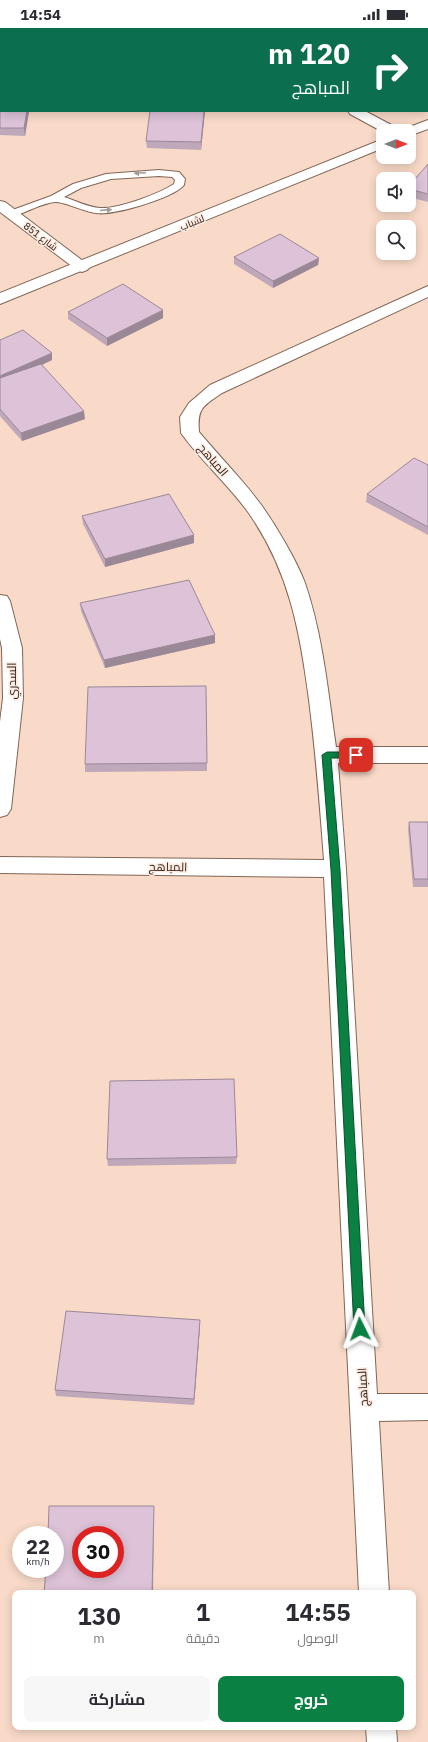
<!DOCTYPE html>
<html lang="ar">
<head>
<meta charset="utf-8">
<style>
  :root { --surface:#fff; --page:#f7f7f7; --text:#2b2b33; --muted:#7c7c81; --accent:#0b8043 }
  body { margin:0; font-family:"IBM Plex Sans",Cairo,sans-serif; background:var(--page); color:var(--text); direction:rtl; height:100vh; display:flex; flex-direction:column; font-size:15px; white-space:nowrap }
  * { box-sizing:border-box; margin:0 }
  p { font-size:13px; color:var(--muted) }
  .icon { flex:none; width:22px; height:22px; fill:none; stroke:currentColor; stroke-width:2; stroke-linecap:round; stroke-linejoin:round }
  .map { position:relative; flex:1; overflow:hidden; direction:ltr }
  .panel { position:absolute; left:12px; top:1562px; width:404px; height:140px; display:flex; flex-direction:column; background:var(--surface); border-radius:8px; box-shadow:0 2px 10px #0003; direction:rtl }
  .panel>* { flex:none }
  .banner { position:absolute; left:0px; top:0px; width:428px; height:84px; box-shadow:0 2px 10px #0003; direction:rtl; background:#0b6e4f; color:#fff; overflow:hidden }
  .needle { width:26px; rotate:90deg }
  .tools { position:absolute; left:376px; top:96px; display:grid; gap:8px }
  .tools a { display:grid; place-items:center; width:40px; height:40px; border-radius:8px; background:var(--surface); box-shadow:0 2px 10px #0003; font-size:20px }
  .speed { position:absolute; left:12px; top:1498px; display:flex; gap:8px; font-size:20px; font-weight:700; text-align:center }
  .speed>* { display:grid; place-content:center; width:52px; height:52px; border-radius:50%; background:var(--surface); box-shadow:0 2px 10px #0003; line-height:1 }
  .speed small { font-size:10px; font-weight:400 }
  .speed .limit { border:6px solid #d22; background:#fff; color:#111 }
  .pin { position:absolute; display:grid; place-items:center; width:34px; height:34px; color:#fff; margin:-17px; border-radius:8px; box-shadow:0 2px 6px #0006 }
  .me { position:absolute; width:44px; margin:-22px; rotate:357deg; stroke-linejoin:round; filter:drop-shadow(0 0 3px #0008) }
  .turn { display:flex; align-items:center; gap:14px; height:84px; padding:0 12px; font-size:18px }
  .turn .icon { width:52px; height:52px; stroke-width:2.5 }
  .turn b { display:block; font-size:28px; line-height:34px }
  .eta { display:flex; justify-content:space-evenly; align-items:center; height:68px; text-align:center }
  .eta b { font-size:24px; font-weight:700; line-height:28px }
  .button { display:flex; gap:8px; margin-top:auto; padding:8px 12px }
  .button a { flex:1; height:46px; border-radius:8px; background:var(--accent); color:#fff; font-size:16px; font-weight:700; line-height:46px; text-align:center }
  .button a+a { background:var(--page); color:var(--text) }
  .status { display:flex; justify-content:space-between; align-items:center; height:28px; padding:0 20px; background:var(--surface); direction:ltr }
  .status svg { height:11px; fill:currentColor }
  .map>svg:first-child { display:block }
  .lines { fill:none; stroke-linecap:round; stroke-linejoin:round }
  .service-casing { stroke:#816656; stroke-width:2 }
  .minor-casing { stroke:#816656; stroke-width:2 }
  .tertiary-casing { stroke:#816656; stroke-width:2 }
  .service { fill:#fff; fill-rule:evenodd }
  .minor { fill:#fff; fill-rule:evenodd }
  .tertiary { fill:#fff; fill-rule:evenodd }
  .wall { fill:#bfa8ba }
  .shaded-wall { fill:#9b8897 }
  .building { fill:#dec3d8; stroke:#9b8897; fill-rule:evenodd }
  .oneway { fill:#a19c99 }
  .route { fill:#0b8043; stroke:#07532c }
  .labels { text-anchor:middle; stroke-width:3; stroke-linejoin:round; paint-order:stroke }
  .far-street-label { font-size:10px; fill:#2f241d; stroke:#fdeadf }
  .street-label { font-size:12px; fill:#2f241d; stroke:#fdeadf }
</style>
</head>
<body>
<div class="status"><b>14:54</b><svg viewBox="0 0 49 12"><path d="M0 12V9h3v3zM5 12V6h3v6zM10 12V3h3v9zM15 12V0h3v12zM26 1h20v11H26zM47 4h2v5h-2z"/></svg></div>
<div class="map">
<svg width="428" height="1714" viewBox="0 0 428 1714">
  <rect width="100%" height="100%" fill="#f9dac8"/>
  <g class="lines">
    <defs>
      <path id="service" d="M 159,142 L 179,144 L 185,151 L 184,157 C 174,170 112,188 96,185 C 86,184 62,173 55,174 C 43,175 26,184 15,188 L 7,188 L 6,186 L 7,184 L 51,168 L 73,156 L 106,146 ZM 159,148 L 172,149 L 175,152 L 174,156 C 159,166 118,181 100,180 C 88,179 76,173 64,169 L 81,160 L 111,151 Z"/>
      <g id="minor">
        <polygon points="0,0 10,0 10,1 1,1 1,4"/>
        <rect x="281" y="0" width="14" height="1"/>
        <polygon points="348,83 365,83 397,100 399,103 383,104 350,86"/>
        <polygon points="0,173 5,174 87,236 90,239 87,242 82,244 77,242 0,184"/>
        <path d="M 428,258 L 428,269 L 222,365 C 203,378 197,380 199,404 C 219,428 244,453 262,478 C 276,498 297,533 305,555 C 323,608 328,664 336,719 L 428,719 L 428,735 L 338,735 L 346,841 L 377,1366 L 428,1366 L 428,1392 L 379,1393 L 389,1565 L 359,1565 L 324,849 L 0,845 L 0,829 L 324,832 C 320,779 316,726 309,672 C 300,603 289,542 248,484 C 228,456 201,433 181,405 L 180,389 L 189,375 L 210,357 Z"/>
        <polygon points="0,567 7,568 10,573 22,620 23,670 11,781 7,787 0,789 0,694 3,670 2,620 0,611"/>
        <polygon points="366,1699 396,1699 397,1714 367,1714"/>
      </g>
      <g id="tertiary">
        <polygon points="428,92 428,101 409,108 409,103 403,103 404,101"/>
        <polygon points="383,111 383,120 0,276 0,265"/>
      </g>
    </defs>
    <use href="#service" class="service-casing"/>
    <use href="#minor" class="minor-casing"/>
    <use href="#tertiary" class="tertiary-casing"/>
    <use href="#service" class="service"/>
    <use href="#minor" class="minor"/>
    <use href="#tertiary" class="tertiary"/>
  </g>
  <g class="wall">
    <rect x="354" y="0" width="53" height="1"/>
    <polygon points="0,70 1,83 29,83 25,108 0,107"/>
    <polygon points="205,83 201,122 147,120 146,113"/>
    <polygon points="428,136 428,174 409,169 409,158"/>
    <polygon points="234,229 319,230 318,237 273,260 234,236"/>
    <polygon points="68,284 163,290 107,318 68,291"/>
    <polygon points="0,312 52,332 42,337 85,391 22,413 0,388"/>
    <polygon points="428,437 428,507 366,474 367,466"/>
    <polygon points="82,488 194,515 105,539 83,496"/>
    <polygon points="80,575 215,607 215,615 105,640 81,583"/>
    <polygon points="206,658 207,743 85,744 85,736"/>
    <polygon points="409,794 428,794 428,859 413,859 408,801"/>
    <polygon points="237,1129 236,1136 108,1138 107,1131"/>
    <polygon points="200,1292 200,1298 194,1377 56,1368 55,1362"/>
  </g>
  <g class="shaded-wall">
    <polygon points="27,83 29,83 25,108 24,100"/>
    <polygon points="204,83 205,83 201,122 201,114"/>
    <polygon points="319,230 318,237 273,260 273,253"/>
    <polygon points="163,282 163,290 107,318 107,310"/>
    <polygon points="52,325 52,332 0,356 0,348"/>
    <polygon points="84,383 85,391 22,413 21,405"/>
    <polygon points="194,507 194,515 105,539 105,531"/>
    <polygon points="215,607 215,615 105,640 104,632"/>
    <polygon points="200,1292 200,1298 194,1377 194,1371"/>
    <polygon points="154,1478 153,1565 152,1565"/>
  </g>
  <g class="building">
    <polygon points="0,70 1,70 1,83 27,83 24,100 0,100"/>
    <polygon points="150,83 204,83 201,114 146,113"/>
    <polygon points="428,136 428,166 409,161 409,158"/>
    <polygon points="280,206 319,230 273,253 234,229"/>
    <polygon points="123,256 163,282 107,310 68,284"/>
    <polygon points="23,302 52,325 0,348 0,312"/>
    <polygon points="41,336 84,383 21,405 0,381 0,350"/>
    <polygon points="414,430 428,437 428,499 367,466"/>
    <polygon points="169,466 194,507 105,531 82,488"/>
    <polygon points="189,552 215,607 104,632 80,575"/>
    <polygon points="206,658 207,735 85,736 88,659"/>
    <polygon points="409,794 428,794 428,851 414,851"/>
    <polygon points="234,1051 237,1129 107,1131 110,1053"/>
    <polygon points="66,1283 200,1292 194,1371 55,1362"/>
    <path d="M 49,1478 L 154,1478 L 152,1565 L 44,1565 L 46,1541 L 55,1541 L 55,1507 L 48,1507 ZM 81,1507 L 115,1507 L 115,1541 L 81,1541 Z"/>
  </g>
  <defs><path id="oneway-solid" d="M-6-.8H1V-3.2L6.5 0L1 3.2V.8H-6Z"/></defs>
  <g class="oneway">
    <use href="#oneway-solid" transform="translate(140 145) rotate(178)"/>
    <use href="#oneway-solid" transform="translate(106 182) rotate(-5)"/>
  </g>
  <polygon class="route" points="327,724 356,724 360,727 356,730 331,730 340,842 365,1301 364,1304 360,1306 356,1304 354,1301 331,842 322,727"/>
  <g class="labels">
    <g class="far-street-label">
      <text transform="translate(192 194) rotate(-22)" y="4">لشباب</text>
      <text transform="translate(41 208) rotate(37)" y="4">شارع 851</text>
    </g>
    <g class="street-label">
      <text transform="translate(213 432) rotate(49)" y="4">المباهج</text>
      <text transform="translate(12 653) rotate(-90)" y="4">السدري</text>
      <text transform="translate(168 839) rotate(1)" y="4">المباهج</text>
      <text transform="translate(363 1359) rotate(-93)" y="4">المباهج</text>
    </g>
  </g>
</svg>
<div class="tools">
<a><svg class="needle" viewBox="-14 -14 28 28"><path d="M0-13l5 13h-10z" fill="#e53935"/><path d="M0 13l5-13h-10z" fill="#7c7c81"/></svg></a>
<a><svg class="icon" aria-label="sound" viewBox="0 0 24 24"><path d="M4 9h4l5-4v14l-5-4H4zM17 9q2 3 0 6"/></svg></a>
<a><svg class="icon" aria-label="search" viewBox="0 0 24 24"><circle cx="10" cy="10" r="6"/><path d="M15 15l6 6"/></svg></a>
</div>
<div class="speed"><div>22<small>km/h</small></div><div class="limit">30</div></div>
<div class="pin" style="left:356px;top:727px;background:#d93025"><svg class="icon" aria-label="arrive" viewBox="0 0 24 24"><path d="M6 21V4h12l-3 4 3 4H6"/></svg></div>
<svg class="me" style="left:360px;top:1301px" viewBox="-20 -20 40 40"><path d="M0-17L14 15 0 8-14 15z" fill="#0b8043" stroke="#fff" stroke-width="4"/></svg>
<div class="banner">
<div class="turn"><svg class="icon" aria-label="right" viewBox="0 0 24 24"><path d="M7 20v-9h11M14 6l5 5-5 5"/></svg><div><b>120 m</b>المباهج</div></div>
</div>
<section class="panel">
<div class="eta">
<div><b>14:55</b><p>الوصول</p></div>
<div><b>1</b><p>دقيقة</p></div>
<div><b>130</b><p>m</p></div>
</div>
<div class="button"><a>خروج</a><a>مشاركة</a></div>
</section>
</div>
</body>
</html>
